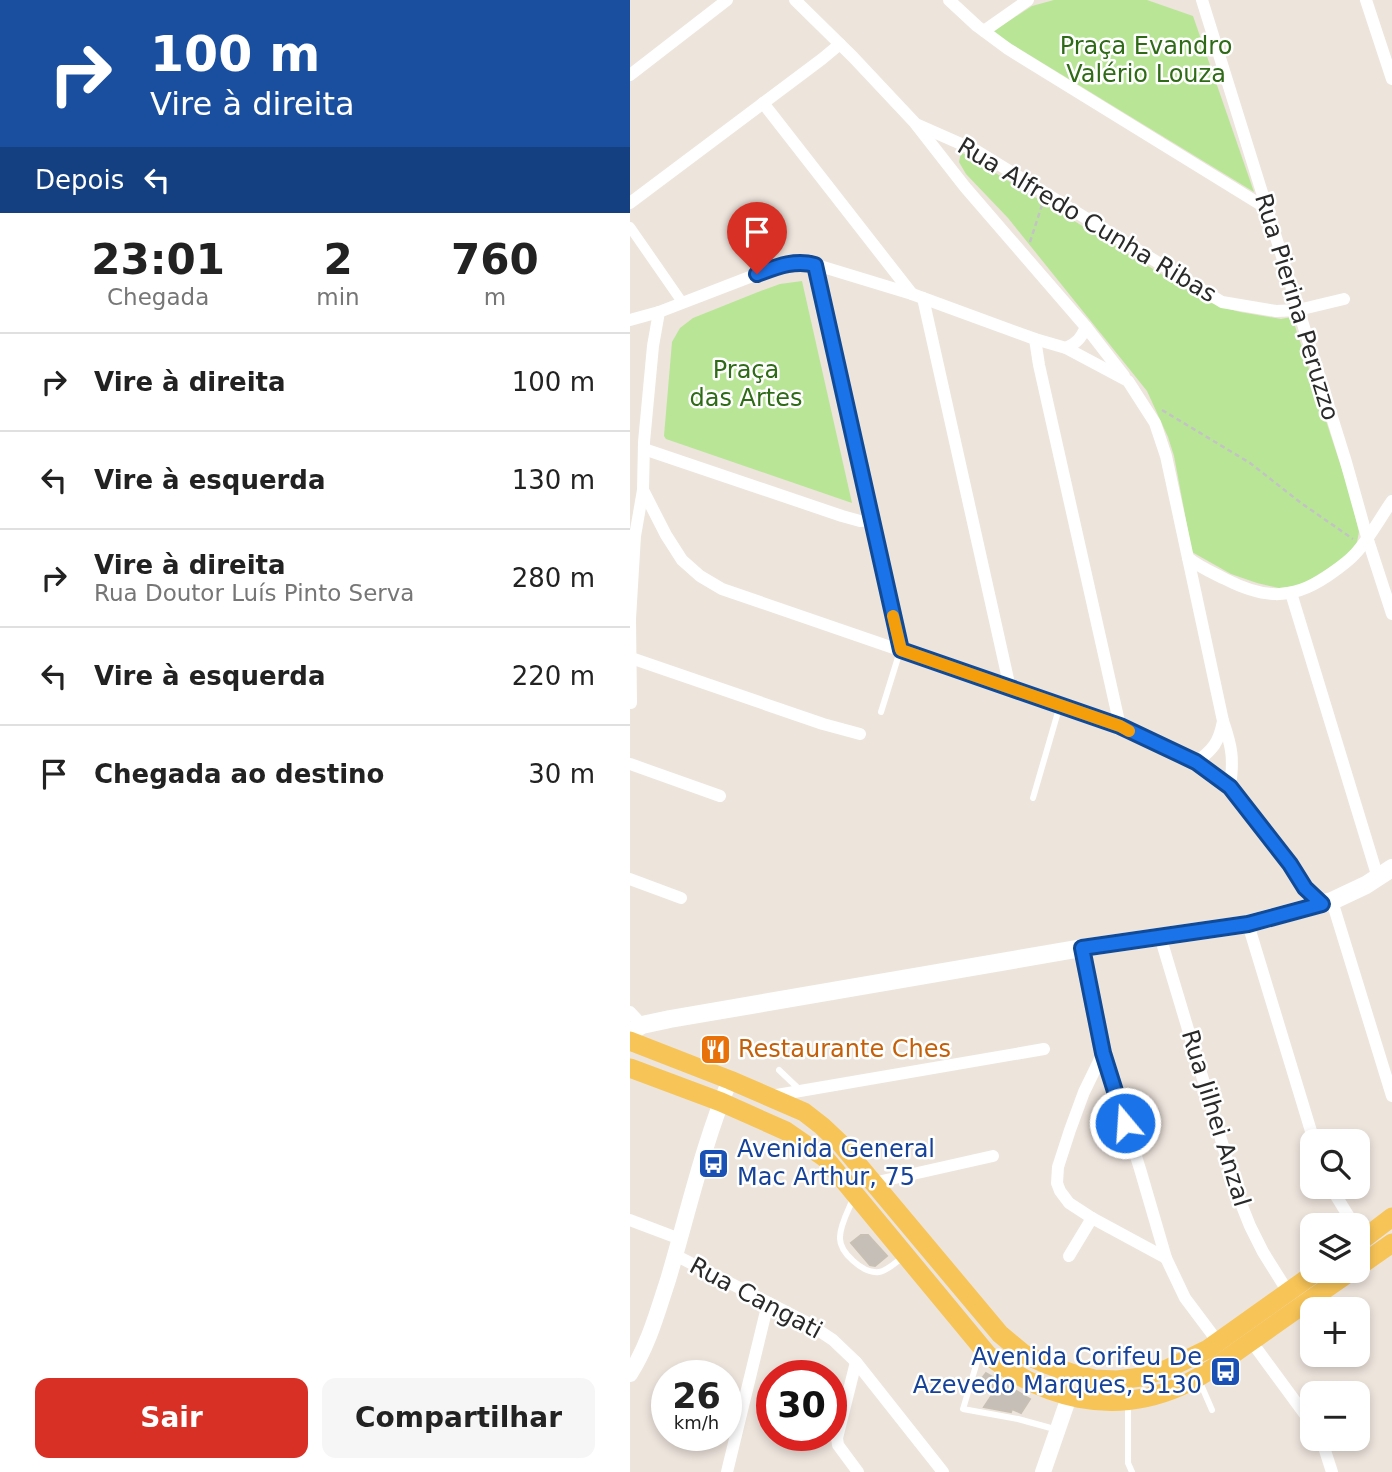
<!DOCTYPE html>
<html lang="pt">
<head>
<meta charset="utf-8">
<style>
  :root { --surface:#fff; --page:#f6f6f6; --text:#222; --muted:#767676; --line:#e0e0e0; --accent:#d93025 }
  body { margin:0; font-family:"DejaVu Sans",sans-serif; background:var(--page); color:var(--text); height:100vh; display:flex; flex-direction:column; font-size:26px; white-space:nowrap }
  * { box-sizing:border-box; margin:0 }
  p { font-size:23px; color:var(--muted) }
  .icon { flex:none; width:38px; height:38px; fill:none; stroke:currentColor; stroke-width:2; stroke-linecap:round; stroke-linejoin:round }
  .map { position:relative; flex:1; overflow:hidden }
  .sheet { display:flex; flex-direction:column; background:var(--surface); width:630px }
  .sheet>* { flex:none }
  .banner { background:#1a4fa0; color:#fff; overflow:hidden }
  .fabs { position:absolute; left:670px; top:1129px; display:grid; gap:14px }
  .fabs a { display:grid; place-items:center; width:70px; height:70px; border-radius:14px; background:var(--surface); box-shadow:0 4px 10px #0003; font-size:35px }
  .speed { position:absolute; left:21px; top:1360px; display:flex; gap:14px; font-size:35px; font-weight:700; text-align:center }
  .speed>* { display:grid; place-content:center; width:91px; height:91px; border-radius:50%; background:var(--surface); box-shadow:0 4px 10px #0003; line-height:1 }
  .speed small { font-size:18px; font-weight:400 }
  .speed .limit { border:10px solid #d22; background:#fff; color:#111 }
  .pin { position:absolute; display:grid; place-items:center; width:60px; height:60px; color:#fff; margin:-72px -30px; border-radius:50% 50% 50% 0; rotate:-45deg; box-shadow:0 0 7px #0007 }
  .pin .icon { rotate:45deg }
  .me { position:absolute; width:77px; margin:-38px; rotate:342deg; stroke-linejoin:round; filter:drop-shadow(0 0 5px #0008) }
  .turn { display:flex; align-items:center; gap:24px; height:147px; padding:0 35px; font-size:32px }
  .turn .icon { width:91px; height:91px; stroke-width:2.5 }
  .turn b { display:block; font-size:49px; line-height:60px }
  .then { display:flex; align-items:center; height:66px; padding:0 35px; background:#0003; gap:14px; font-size:26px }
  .eta { display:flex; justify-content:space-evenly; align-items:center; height:119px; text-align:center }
  .eta b { font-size:42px; font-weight:600; line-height:49px }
  .action { display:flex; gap:14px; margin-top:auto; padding:14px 35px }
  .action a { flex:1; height:80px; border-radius:14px; background:var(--accent); color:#fff; font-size:28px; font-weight:600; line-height:80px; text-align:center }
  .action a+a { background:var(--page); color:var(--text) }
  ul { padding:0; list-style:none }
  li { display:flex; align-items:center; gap:21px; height:98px; padding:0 35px; border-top:2px solid var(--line) }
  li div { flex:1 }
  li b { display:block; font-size:26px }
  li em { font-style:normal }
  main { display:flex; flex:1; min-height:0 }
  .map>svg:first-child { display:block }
  .green { fill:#b8e696 }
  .building { fill:#c5bfb7; stroke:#c9c0b5; stroke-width:2 }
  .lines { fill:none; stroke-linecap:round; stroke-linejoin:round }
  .path { stroke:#c3c3c3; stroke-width:2.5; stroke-dasharray:5 3.5; stroke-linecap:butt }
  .service { stroke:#fff; stroke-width:6 }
  .pedestrian { stroke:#fff; stroke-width:10 }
  .minor { stroke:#fff; stroke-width:12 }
  .tertiary { stroke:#fff; stroke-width:16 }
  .secondary { stroke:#fff; stroke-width:18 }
  .primary { stroke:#f7c457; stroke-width:19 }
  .route-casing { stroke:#114b97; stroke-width:18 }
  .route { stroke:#1a73e8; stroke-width:12 }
  .slow { stroke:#f59e0b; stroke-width:12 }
  .labels { text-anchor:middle; stroke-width:5; stroke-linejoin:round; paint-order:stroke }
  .park-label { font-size:24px; fill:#2f6b17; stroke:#fff }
  .street-label { font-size:24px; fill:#2a2a2a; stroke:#fff }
  .food-label { font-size:24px; fill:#c56008; stroke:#fff; text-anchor:start }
  .transit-label { font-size:24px; fill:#164399; stroke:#fff; text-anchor:start }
</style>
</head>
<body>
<main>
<section class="sheet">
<div class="banner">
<div class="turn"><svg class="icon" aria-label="right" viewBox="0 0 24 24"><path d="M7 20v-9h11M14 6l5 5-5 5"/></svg><div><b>100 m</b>Vire à direita</div></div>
<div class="then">Depois<svg class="icon" aria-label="left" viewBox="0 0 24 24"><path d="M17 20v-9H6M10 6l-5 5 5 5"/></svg></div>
</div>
<div class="eta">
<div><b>23:01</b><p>Chegada</p></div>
<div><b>2</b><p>min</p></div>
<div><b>760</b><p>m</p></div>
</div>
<ul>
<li><svg class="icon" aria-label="right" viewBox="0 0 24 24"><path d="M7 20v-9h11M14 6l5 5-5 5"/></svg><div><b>Vire à direita</b></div><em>100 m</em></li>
<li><svg class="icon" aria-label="left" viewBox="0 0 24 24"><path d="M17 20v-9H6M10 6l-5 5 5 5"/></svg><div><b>Vire à esquerda</b></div><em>130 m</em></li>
<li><svg class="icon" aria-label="right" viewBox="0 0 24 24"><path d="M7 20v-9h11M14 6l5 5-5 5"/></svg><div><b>Vire à direita</b><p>Rua Doutor Luís Pinto Serva</p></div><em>280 m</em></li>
<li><svg class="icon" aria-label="left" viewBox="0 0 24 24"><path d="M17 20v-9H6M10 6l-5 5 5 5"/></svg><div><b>Vire à esquerda</b></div><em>220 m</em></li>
<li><svg class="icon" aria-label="arrive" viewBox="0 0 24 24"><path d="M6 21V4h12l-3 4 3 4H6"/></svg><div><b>Chegada ao destino</b></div><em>30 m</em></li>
</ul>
<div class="action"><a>Sair</a><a>Compartilhar</a></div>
</section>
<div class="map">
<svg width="762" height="1472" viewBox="0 0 762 1472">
  <rect width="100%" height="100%" fill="#ede4dc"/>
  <g class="green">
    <polygon points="424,0 517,0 563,16 624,192 362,32 402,6"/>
    <polygon points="331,152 574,300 592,307 610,312 651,319 662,317 719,491 729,532 727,542 724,550 715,558 671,585 649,588 627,583 601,574 562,552 544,456 538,437 517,391 378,218 336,174 329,162"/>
    <polygon points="172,281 222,503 36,439 34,436 42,342 50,328 63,318 128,292 150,284"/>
  </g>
  <g class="building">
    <polygon points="231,1235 238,1235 257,1256 245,1266 240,1265 221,1243"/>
    <polygon points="356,1373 400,1399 391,1413 382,1409 381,1412 354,1407 362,1395 346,1386"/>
  </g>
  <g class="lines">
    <g class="path">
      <polyline points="400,242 412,205"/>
      <polyline points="532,410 620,463 671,503 723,539"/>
    </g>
    <g class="service">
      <polyline points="251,712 270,651"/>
      <polyline points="403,798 430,705"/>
      <polyline points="149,1070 170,1090"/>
      <path d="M 223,1199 C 218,1211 210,1225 210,1237 C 209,1252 233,1274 249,1272 C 257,1271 266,1262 273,1257"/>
      <polyline points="350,1352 333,1409 388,1419 428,1430"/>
      <polyline points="569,1380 582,1410"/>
      <polyline points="498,1405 498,1463 502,1472"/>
    </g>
    <polyline class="pedestrian" points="0,227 52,302"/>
    <g class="minor">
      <polyline points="165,0 223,57 285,123 335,187 456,327 494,376"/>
      <polyline points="319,0 347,26 378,49 636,208"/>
      <polyline points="572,0 716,462 737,537 762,614"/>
      <polyline points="736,0 762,79"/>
      <polyline points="354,31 398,0"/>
      <polyline points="0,75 97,0"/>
      <polyline points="133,103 282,294"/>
      <polyline points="288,125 347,151 592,302 646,311 668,310 714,299"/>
      <polyline points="0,203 192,59 210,44"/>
      <polyline points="185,265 271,650"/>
      <polyline points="293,298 380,688"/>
      <polyline points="29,312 23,346 14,442 13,490 36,535 52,560 70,576 92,589 490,726 566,762 600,787 660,864 675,888 692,904"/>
      <path d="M 0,320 L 29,312 L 151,265 L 166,263 L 180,263 L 282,294 L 405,339 L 436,348 L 498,381 L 525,423 L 536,456 L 558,558 C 569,567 583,573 595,579 C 632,598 660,601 696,577 C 706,570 717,563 725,554 C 739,539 750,518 762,501"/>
      <polyline points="405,339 409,365 490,726"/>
      <path d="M 436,348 C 447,343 451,338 456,327"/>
      <polyline points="14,449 212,516 230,521 242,520"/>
      <path d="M 558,558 L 593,721 C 602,747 604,759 600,787"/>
      <polyline points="661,593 748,878"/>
      <polyline points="1,658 193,724 230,734"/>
      <polyline points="1,703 0,619 5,536 13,490"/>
      <path d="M 566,762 C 583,750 589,742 593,721"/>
      <polyline points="0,764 90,796"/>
      <polyline points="0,879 51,898"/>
      <polyline points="702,901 762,1096"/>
      <polyline points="618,924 684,1141"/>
      <polyline points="530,936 608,1196 620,1226 633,1252 658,1292"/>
      <polyline points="452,948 473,1053 510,1169 536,1258 555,1298 588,1342"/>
      <polyline points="0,1012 12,1025"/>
      <polyline points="473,1053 454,1092 440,1130 428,1167 427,1183 430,1191 439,1203 462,1218 536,1258"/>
      <polyline points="141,1096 414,1049"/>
      <polyline points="243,1183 363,1156"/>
      <polyline points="700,1186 724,1225"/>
      <polyline points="0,1220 50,1239"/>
      <polyline points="45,1255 176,1322 203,1340 226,1362 313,1472"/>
      <polyline points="439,1256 462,1218"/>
      <polyline points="621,1341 682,1424"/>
      <polyline points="226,1362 207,1438 208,1445 228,1472"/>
      <polyline points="691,1438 702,1472"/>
      <polyline points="97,1472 138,1303"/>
    </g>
    <g class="tertiary">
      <path d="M 0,1374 C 19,1344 27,1313 38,1280 C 58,1213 73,1144 100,1080"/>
      <polyline points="413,1472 439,1397"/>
    </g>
    <polyline class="secondary" points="0,1032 12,1025 40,1019 452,948 618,924 702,901 736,885 762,868"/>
    <g class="primary">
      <polyline points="0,1041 100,1080 174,1112 192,1126 210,1143 370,1334 394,1354 416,1364 441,1373 464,1379 487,1380 511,1377 537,1369 578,1349 689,1270"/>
      <path d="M 0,1068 L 91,1102 L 156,1131 L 195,1158 L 358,1355 C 414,1399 482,1416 549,1387 C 577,1375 601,1355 626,1338 C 658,1315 690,1293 723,1270"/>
      <polyline points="728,1243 762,1217"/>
      <polyline points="728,1267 762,1243"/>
    </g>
  </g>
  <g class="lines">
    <defs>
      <path id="route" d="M 127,274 C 146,267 165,259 185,265 L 271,650 L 490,726 L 566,762 L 600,787 L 660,864 L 675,888 L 692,904 L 618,924 L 452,948 L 473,1053 L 495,1123"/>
    </defs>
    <use href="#route" class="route-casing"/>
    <use href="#route" class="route"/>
    <polyline class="slow" points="263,616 271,650 490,726 499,731"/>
  </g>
  <defs>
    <symbol id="restaurant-square" viewBox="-11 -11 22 22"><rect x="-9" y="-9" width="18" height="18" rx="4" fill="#e8710a" stroke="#fff"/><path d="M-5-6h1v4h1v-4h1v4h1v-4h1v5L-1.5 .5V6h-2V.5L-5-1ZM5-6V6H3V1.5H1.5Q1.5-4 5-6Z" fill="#fff"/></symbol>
    <symbol id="bus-square" viewBox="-11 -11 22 22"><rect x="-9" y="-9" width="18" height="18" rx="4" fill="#1a4fb4" stroke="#fff"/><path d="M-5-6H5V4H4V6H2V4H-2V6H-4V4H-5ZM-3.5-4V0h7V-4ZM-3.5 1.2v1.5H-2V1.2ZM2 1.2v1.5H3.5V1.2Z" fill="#fff"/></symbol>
  </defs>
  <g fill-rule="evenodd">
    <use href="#restaurant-square" x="68" y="1032" width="35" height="35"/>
    <use href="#bus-square" x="66" y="1146" width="35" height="35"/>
    <use href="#bus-square" x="578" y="1354" width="35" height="35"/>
  </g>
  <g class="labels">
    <g class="park-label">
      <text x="516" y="54">Praça Evandro<tspan x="516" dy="28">Valério Louza</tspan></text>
      <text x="116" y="378">Praça<tspan x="116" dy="28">das Artes</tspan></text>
    </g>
    <g class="street-label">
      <text transform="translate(457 220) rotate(31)" y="8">Rua Alfredo Cunha Ribas</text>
      <text transform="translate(667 307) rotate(73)" y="8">Rua Pierina Peruzzo</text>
      <text transform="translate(586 1118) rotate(73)" y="8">Rua Jilhei Anzal</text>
      <text transform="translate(126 1298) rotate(28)" y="8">Rua Cangati</text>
    </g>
    <g class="food-label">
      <text x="108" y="1057">Restaurante Ches</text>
    </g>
    <g class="transit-label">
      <text x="107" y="1157">Avenida General<tspan x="107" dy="28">Mac Arthur, 75</tspan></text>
      <text x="572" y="1365" text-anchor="end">Avenida Corifeu De<tspan x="572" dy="28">Azevedo Marques, 5130</tspan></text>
    </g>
  </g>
</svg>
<div class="fabs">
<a><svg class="icon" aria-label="search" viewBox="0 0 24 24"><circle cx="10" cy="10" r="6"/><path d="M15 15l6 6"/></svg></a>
<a><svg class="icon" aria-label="layers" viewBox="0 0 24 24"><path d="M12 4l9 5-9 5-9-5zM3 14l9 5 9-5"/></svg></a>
<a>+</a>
<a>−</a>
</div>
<div class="speed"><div>26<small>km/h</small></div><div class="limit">30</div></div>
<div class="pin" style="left:127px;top:274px;background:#d93025"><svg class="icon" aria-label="arrive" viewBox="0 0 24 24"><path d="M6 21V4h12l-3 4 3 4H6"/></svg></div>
<svg class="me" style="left:495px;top:1123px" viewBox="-20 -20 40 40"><circle r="17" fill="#1a73e8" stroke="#fff" stroke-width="3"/><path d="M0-11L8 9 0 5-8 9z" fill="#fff"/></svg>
</div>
</main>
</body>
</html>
